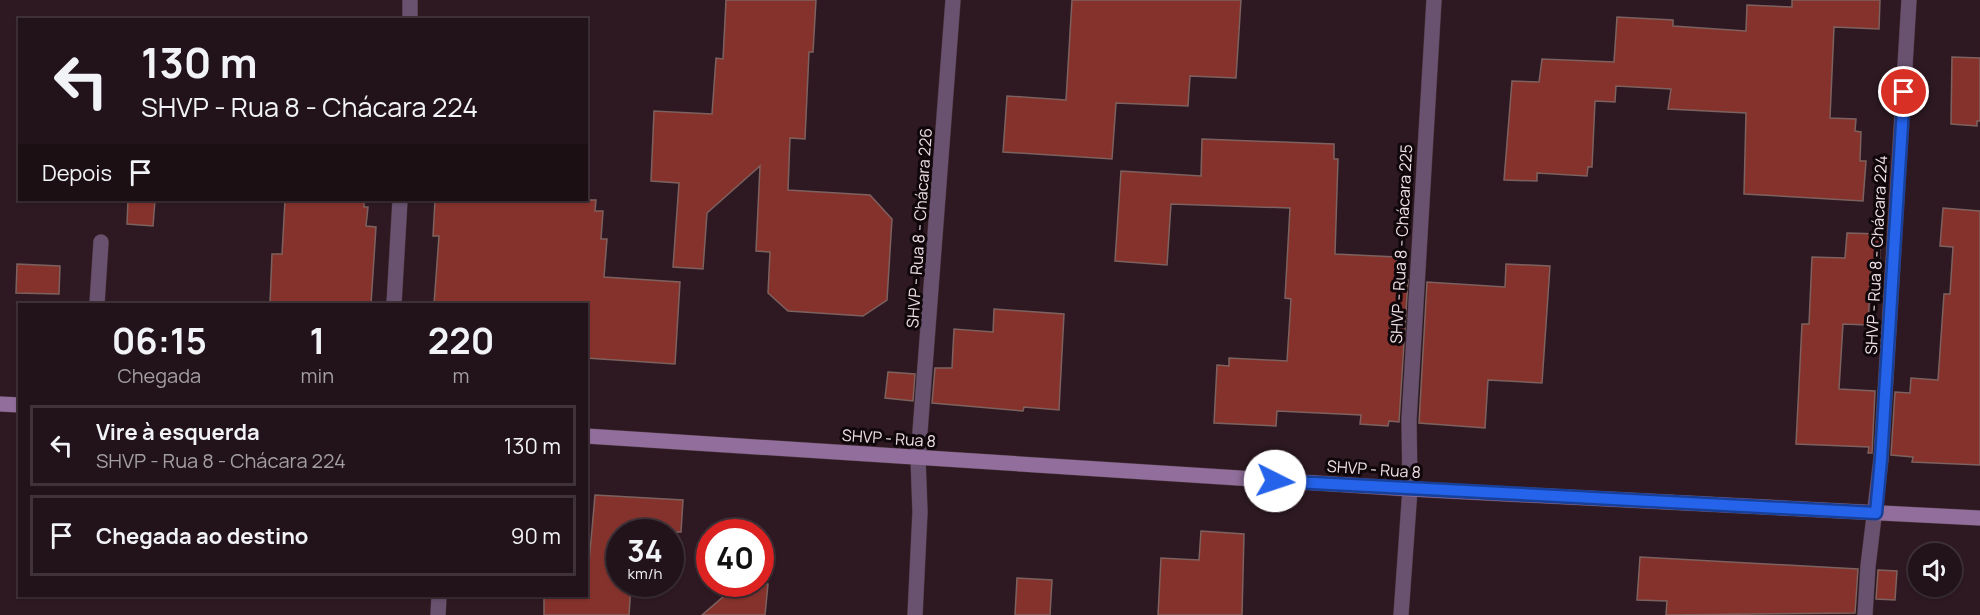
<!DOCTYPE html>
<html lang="pt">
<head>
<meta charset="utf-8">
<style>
  :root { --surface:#22131a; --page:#2a1c23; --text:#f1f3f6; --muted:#a29ea2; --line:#3f3239 }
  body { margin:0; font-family:Manrope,sans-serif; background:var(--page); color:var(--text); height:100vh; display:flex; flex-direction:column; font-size:22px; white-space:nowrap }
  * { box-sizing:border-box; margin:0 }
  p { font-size:20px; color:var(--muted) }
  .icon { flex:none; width:33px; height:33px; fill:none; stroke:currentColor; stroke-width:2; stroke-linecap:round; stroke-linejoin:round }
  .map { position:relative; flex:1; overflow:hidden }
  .sheet { position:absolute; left:18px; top:303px; width:570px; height:294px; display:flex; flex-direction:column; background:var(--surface); border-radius:0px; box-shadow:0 2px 4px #0004,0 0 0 2px var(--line) }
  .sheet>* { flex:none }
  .hud { position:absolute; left:18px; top:18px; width:570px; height:183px; border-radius:0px; box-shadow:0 2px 4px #0004,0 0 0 2px var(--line); background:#22131a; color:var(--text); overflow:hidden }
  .buttons { position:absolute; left:1908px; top:543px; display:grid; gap:12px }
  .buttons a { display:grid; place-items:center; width:54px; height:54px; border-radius:50%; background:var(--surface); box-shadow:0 2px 4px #0004,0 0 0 2px var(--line); font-size:30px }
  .speed { position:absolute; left:606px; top:519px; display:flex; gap:12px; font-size:30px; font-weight:700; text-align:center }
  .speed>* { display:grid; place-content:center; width:78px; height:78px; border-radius:50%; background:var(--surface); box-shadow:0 2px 4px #0004,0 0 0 2px var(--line); line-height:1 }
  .speed small { font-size:15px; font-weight:400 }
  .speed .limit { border:9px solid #d22; background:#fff; color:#111 }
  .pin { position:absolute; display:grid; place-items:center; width:51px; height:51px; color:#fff; margin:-26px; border:3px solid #fff; border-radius:50%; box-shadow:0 2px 6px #0007 }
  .me { position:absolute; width:66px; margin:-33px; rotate:94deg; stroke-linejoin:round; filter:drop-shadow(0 0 4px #0008) }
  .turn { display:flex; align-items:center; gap:21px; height:126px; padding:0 24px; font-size:27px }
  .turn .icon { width:78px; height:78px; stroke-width:2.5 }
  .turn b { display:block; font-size:42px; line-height:51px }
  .then { display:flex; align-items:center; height:57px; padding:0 24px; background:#0003; gap:12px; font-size:22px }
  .eta { display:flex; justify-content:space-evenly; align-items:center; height:102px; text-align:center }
  .eta b { font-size:36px; font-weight:700; line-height:42px }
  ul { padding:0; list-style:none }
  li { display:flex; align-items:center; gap:18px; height:81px; margin:0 12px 9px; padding:0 12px; border:3px solid var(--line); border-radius:0px }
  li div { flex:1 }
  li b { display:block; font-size:22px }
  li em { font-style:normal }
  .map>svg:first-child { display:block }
  .building { fill:#86322c; stroke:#7d615e; stroke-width:1.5 }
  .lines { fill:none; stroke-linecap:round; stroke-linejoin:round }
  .lane-casing { stroke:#49353d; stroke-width:16 }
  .street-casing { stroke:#49353d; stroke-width:16 }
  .secondary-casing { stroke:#49353d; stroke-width:16 }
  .lane { stroke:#68526f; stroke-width:15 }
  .street { stroke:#68526f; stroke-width:15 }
  .secondary { stroke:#916e9b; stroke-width:15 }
  .route-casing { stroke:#184099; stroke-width:15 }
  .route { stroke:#2563eb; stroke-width:10 }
  .labels { text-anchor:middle; stroke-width:6; stroke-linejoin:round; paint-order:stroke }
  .street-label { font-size:16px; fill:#efe0e6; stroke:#10070b }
</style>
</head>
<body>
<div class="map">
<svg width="1980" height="615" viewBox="0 0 1980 615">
  <rect width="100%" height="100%" fill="#2e1922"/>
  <g class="building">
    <polygon points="726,0 816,0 813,52 809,52 805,139 790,138 788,190 870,195 892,219 887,300 863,316 788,311 768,293 770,252 756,251 760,166 707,213 703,269 673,267 679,183 651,181 654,111 712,114 716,58 723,59"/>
    <polygon points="1072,0 1241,0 1236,78 1190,76 1188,106 1116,103 1112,159 1003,152 1007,96 1066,100"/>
    <polygon points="1792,0 1880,0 1879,29 1834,27 1830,118 1856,119 1855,131 1861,132 1860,161 1866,161 1863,201 1744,194 1746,113 1668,109 1671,89 1616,86 1615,102 1595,101 1592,167 1588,167 1587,176 1537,173 1537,181 1504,180 1512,81 1539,82 1542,59 1614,62 1617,17 1673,20 1673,26 1746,31 1747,5 1792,7"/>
    <polygon points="1952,57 1980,58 1980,121 1977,121 1977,126 1951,124"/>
    <polygon points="1202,139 1334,144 1334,159 1338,159 1335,254 1397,257 1395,279 1408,280 1399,422 1389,421 1388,426 1360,424 1361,415 1277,411 1276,426 1214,423 1217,365 1229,366 1229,358 1287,361 1291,299 1285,298 1290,208 1171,204 1167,265 1115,261 1121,171 1201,176"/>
    <polygon points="128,200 155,200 153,226 127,224"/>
    <polygon points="285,200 364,200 364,207 368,207 366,226 376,227 371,304 270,303 272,254 282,254"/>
    <polygon points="435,200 596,200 595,211 603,211 601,239 607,239 604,277 680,282 675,364 586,358 586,304 434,304 439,236 433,236"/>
    <polygon points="1943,208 1980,211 1980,465 1912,462 1913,457 1891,455 1895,392 1910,393 1911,378 1938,380 1944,294 1950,294 1953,247 1940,246"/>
    <polygon points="1847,233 1881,234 1879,269 1871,268 1868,325 1843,324 1839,389 1875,391 1872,453 1868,453 1869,447 1796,444 1802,324 1809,324 1812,257 1845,258"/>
    <polygon points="17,264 60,266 59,294 16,293"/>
    <polygon points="1506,264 1550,266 1542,383 1488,380 1485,428 1419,423 1427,282 1505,287"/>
    <polygon points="994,309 1064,314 1059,410 1024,407 1023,411 932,403 935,368 952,368 954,329 993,332"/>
    <polygon points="888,372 915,374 913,401 885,398"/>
    <polygon points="595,495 683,500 681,532 620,532 620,584 631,584 629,615 544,615 544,596 586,596 586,563 589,563"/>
    <polygon points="1201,531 1244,534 1242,615 1158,615 1161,558 1199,560"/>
    <polygon points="1640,557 1858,569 1855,613 1666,615 1667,601 1637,600"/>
    <polygon points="1878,570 1897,571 1895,600 1876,599"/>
    <polygon points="1017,578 1052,580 1050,615 1015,615"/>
    <polygon points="738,584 768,584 765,615 702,615"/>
  </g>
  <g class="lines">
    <defs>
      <polyline id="lane" points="97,304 101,242"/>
      <g id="street">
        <polyline points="410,20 410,0"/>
        <polyline points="394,304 400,200"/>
        <polyline points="438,615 439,596"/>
        <polyline points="915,615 920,512 918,458 953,0"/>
        <polyline points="1401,615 1410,489 1409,420 1434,0"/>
        <polyline points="1865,615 1868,566 1881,459 1909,0"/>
      </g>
      <g id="secondary">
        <polyline points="0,404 20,405"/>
        <polyline points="586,436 1410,489 1980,518"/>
      </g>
    </defs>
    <use href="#lane" class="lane-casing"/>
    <use href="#street" class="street-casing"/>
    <use href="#secondary" class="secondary-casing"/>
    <use href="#lane" class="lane"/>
    <use href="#street" class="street"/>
    <use href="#secondary" class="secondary"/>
  </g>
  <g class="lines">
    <defs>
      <polyline id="route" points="1275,481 1876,513 1881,459 1904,92"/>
    </defs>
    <use href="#route" class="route-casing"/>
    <use href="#route" class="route"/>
  </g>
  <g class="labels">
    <g class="street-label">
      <text transform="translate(919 228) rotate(-86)" y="6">SHVP - Rua 8 - Chácara 226</text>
      <text transform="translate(1401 244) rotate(-87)" y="6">SHVP - Rua 8 - Chácara 225</text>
      <text transform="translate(1876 255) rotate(-87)" y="6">SHVP - Rua 8 - Chácara 224</text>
      <text transform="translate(889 438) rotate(4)" y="6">SHVP - Rua 8</text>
      <text transform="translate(1374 469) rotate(4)" y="6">SHVP - Rua 8</text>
    </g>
  </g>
</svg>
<div class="buttons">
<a><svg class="icon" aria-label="sound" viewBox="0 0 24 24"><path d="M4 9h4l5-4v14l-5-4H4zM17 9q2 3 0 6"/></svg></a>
</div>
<div class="speed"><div>34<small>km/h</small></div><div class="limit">40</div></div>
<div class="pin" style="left:1904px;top:92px;background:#d93025"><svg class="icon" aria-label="arrive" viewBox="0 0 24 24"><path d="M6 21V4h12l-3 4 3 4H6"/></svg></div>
<svg class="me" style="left:1275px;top:481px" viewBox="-20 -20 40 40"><circle r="19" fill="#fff"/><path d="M0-13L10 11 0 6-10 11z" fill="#2563eb"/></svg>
<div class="hud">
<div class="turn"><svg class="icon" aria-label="left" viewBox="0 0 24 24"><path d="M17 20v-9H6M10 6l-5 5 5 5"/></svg><div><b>130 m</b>SHVP - Rua 8 - Chácara 224</div></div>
<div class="then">Depois<svg class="icon" aria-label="arrive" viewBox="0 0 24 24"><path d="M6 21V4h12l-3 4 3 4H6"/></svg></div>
</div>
<section class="sheet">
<div class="eta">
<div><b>06:15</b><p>Chegada</p></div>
<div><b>1</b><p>min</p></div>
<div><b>220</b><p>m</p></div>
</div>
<ul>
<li><svg class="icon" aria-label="left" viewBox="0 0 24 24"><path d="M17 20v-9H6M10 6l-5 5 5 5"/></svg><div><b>Vire à esquerda</b><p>SHVP - Rua 8 - Chácara 224</p></div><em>130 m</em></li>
<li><svg class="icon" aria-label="arrive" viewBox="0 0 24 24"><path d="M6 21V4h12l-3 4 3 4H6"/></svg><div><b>Chegada ao destino</b></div><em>90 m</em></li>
</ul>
</section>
</div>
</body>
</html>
